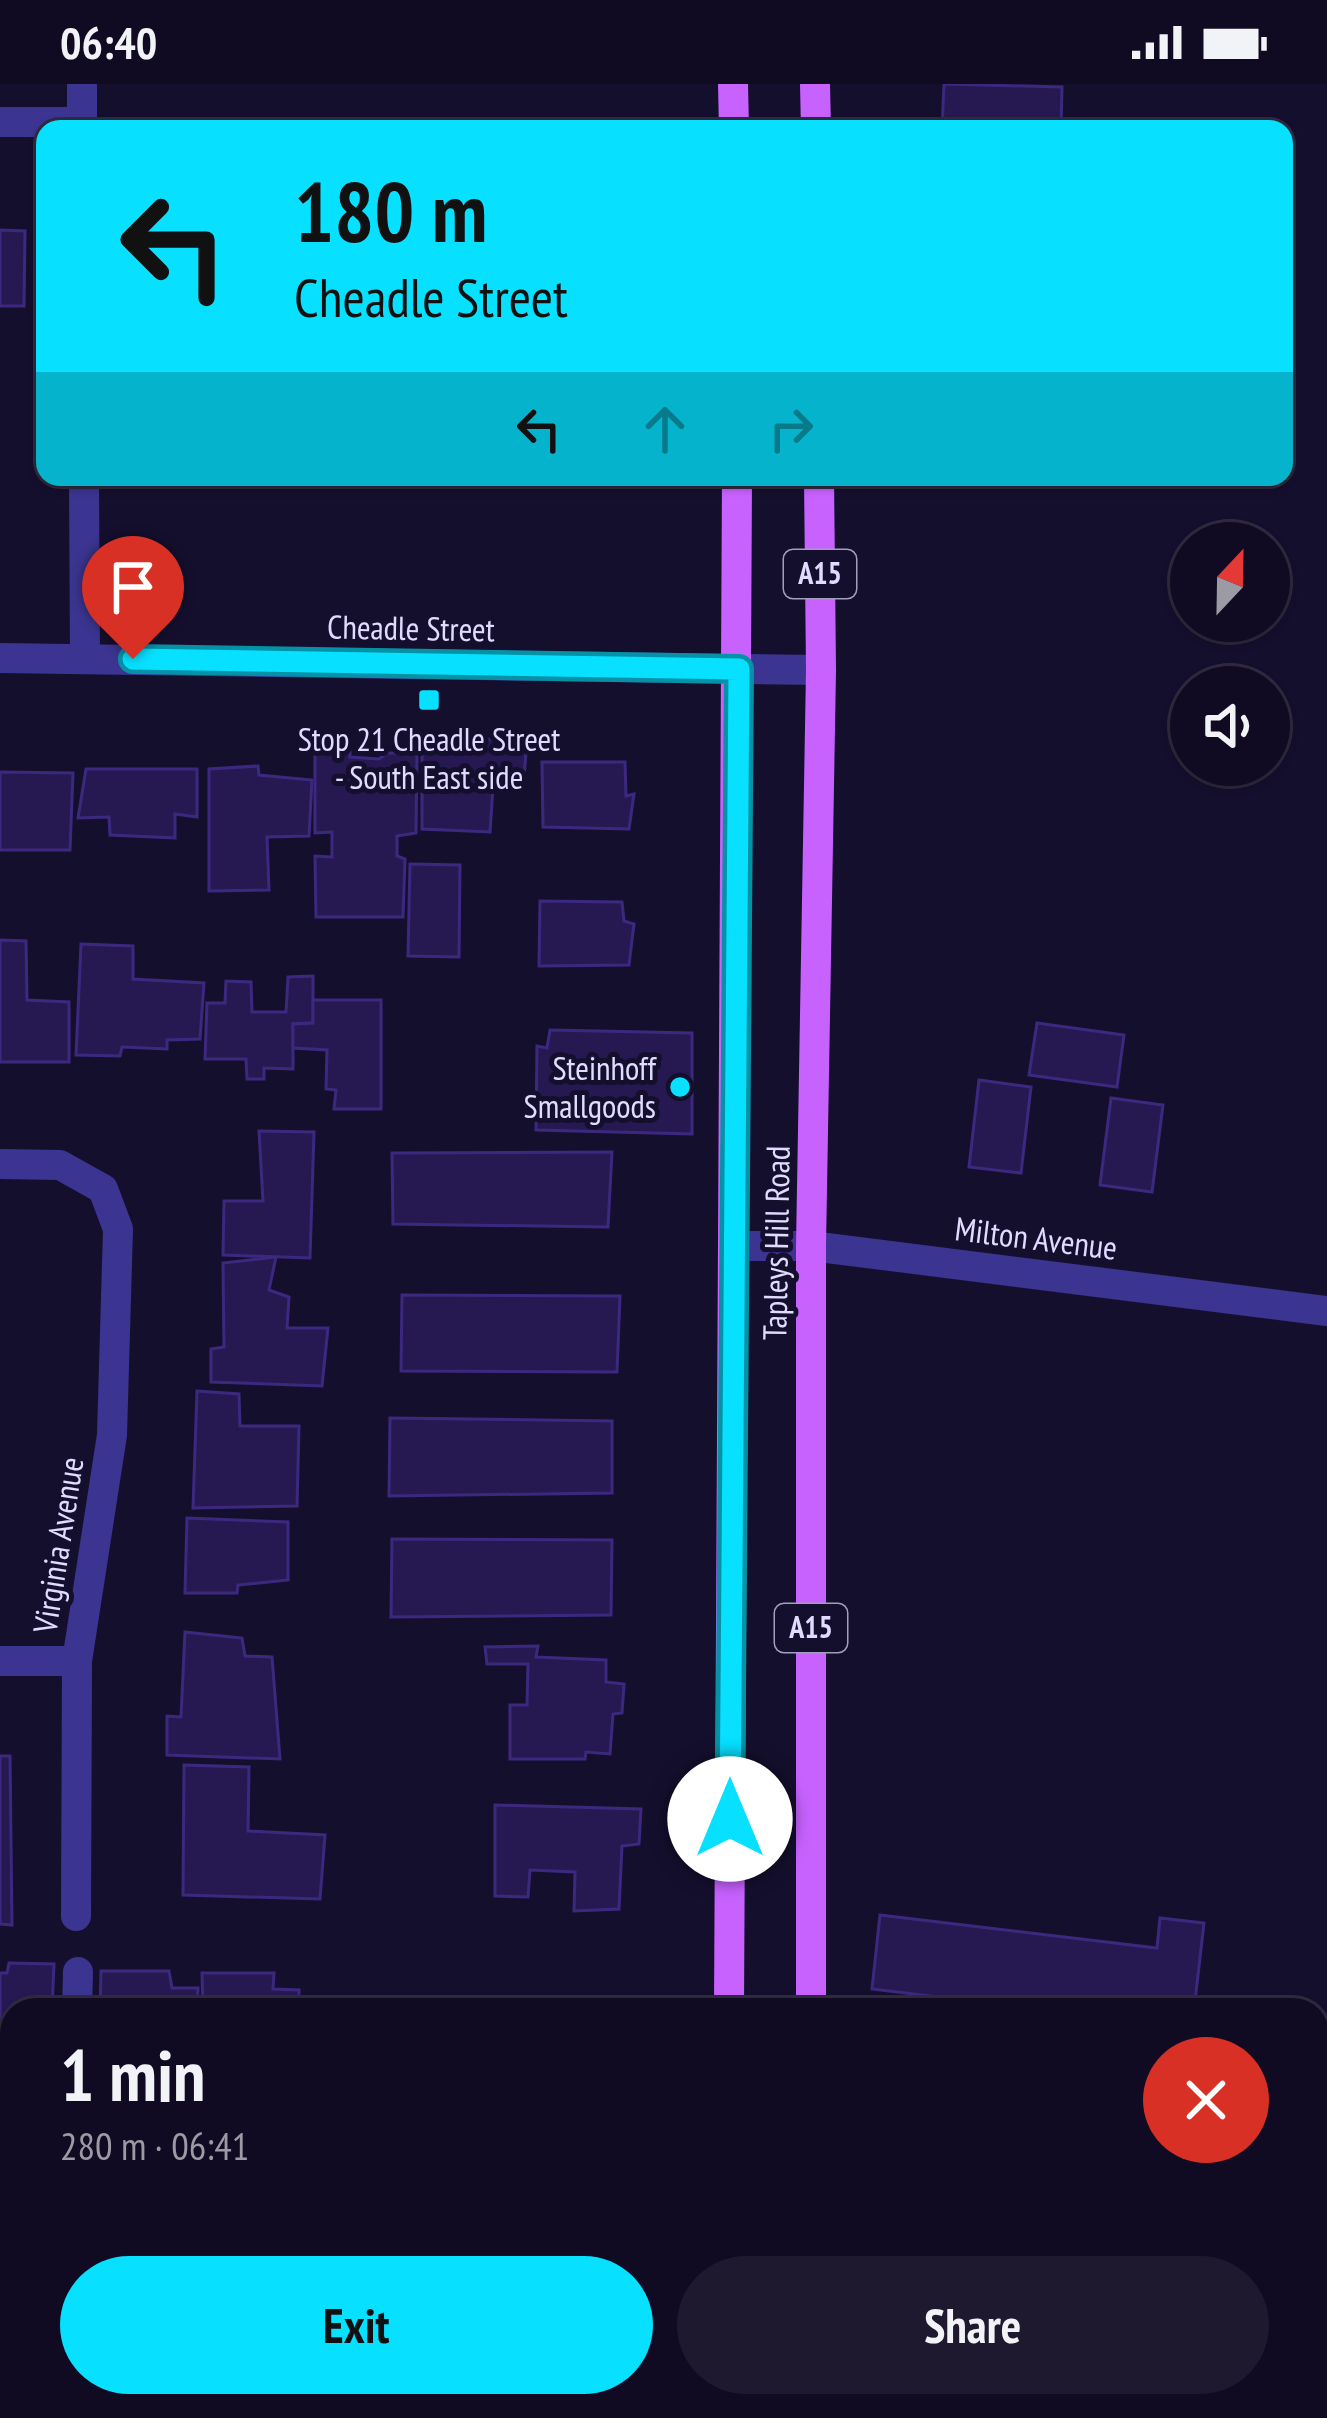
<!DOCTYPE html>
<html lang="en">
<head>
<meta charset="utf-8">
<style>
  :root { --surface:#100b22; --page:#1e192f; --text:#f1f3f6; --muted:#9c9ba5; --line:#302b40; --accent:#07e0ff }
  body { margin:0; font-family:"PT Sans Narrow",sans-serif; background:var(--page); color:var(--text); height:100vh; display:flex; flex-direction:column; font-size:45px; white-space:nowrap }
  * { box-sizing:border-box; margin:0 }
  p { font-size:39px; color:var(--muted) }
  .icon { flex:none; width:66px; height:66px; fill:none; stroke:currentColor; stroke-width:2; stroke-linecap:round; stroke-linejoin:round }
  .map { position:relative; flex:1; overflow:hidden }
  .sheet { position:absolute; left:0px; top:1914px; width:1329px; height:420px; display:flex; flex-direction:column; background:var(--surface); border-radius:36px 36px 0 0; box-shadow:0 3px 9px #0004,0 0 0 3px var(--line) }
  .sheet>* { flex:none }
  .guide { position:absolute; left:36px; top:36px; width:1257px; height:366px; border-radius:24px; box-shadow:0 3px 9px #0004,0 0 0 3px var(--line); background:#07e0ff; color:#111; overflow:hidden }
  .needle { width:78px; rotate:22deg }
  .fabs { position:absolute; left:1170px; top:438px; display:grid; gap:24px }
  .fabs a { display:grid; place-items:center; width:120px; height:120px; border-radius:50%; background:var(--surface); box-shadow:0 3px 9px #0004,0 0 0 3px var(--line); font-size:60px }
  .pin { position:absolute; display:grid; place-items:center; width:102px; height:102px; color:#fff; margin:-123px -51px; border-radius:50% 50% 50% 0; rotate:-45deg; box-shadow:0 0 12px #0007 }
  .pin .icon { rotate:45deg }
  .me { position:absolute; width:132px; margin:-66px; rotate:0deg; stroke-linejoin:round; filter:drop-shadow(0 0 9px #0008) }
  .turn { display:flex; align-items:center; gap:42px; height:252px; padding:0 60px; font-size:54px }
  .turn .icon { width:156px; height:156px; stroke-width:2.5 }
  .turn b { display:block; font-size:84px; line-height:102px }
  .lanes { display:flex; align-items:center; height:114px; padding:0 60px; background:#0003; justify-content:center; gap:60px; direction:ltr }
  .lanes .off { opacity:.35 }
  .round { display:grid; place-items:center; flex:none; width:126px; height:126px; border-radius:63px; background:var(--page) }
  .summary { display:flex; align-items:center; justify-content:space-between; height:204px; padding:0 60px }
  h1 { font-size:72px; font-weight:700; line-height:90px }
  .button { display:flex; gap:24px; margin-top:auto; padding:24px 60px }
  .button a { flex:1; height:138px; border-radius:72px; background:var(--accent); color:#111; font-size:48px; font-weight:700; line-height:138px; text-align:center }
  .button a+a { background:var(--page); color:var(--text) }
  .status { display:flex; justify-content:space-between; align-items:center; height:84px; padding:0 60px; background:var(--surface); direction:ltr }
  .status svg { height:33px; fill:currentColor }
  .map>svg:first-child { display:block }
  .building { fill:#261951; stroke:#3c297f; stroke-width:3 }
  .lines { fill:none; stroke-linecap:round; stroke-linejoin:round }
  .street { stroke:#3b3591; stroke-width:30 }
  .primary { stroke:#c862ff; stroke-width:30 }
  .route-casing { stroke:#0592a6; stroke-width:30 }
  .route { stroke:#07e0ff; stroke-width:21 }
  .poi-dot { fill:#07e0ff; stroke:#150f2e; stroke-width:4.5 }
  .labels { text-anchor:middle; stroke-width:10; stroke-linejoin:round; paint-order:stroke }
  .shield { fill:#150f2e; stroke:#a39ec0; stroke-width:3 }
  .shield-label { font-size:30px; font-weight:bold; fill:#e0dbff }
  .street-label { font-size:33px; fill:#e0dbff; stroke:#150f2e }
  .poi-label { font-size:33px; fill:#e0dbff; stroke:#150f2e }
</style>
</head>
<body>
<div class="status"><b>06:40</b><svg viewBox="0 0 49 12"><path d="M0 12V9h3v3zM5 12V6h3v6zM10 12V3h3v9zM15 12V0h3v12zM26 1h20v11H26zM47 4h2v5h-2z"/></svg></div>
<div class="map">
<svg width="1327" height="2334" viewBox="0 0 1327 2334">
  <rect width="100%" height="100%" fill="#150f2e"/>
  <g class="building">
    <polygon points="944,0 1062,3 1061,45 942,45"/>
    <polygon points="0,146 25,147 24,222 0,222"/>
    <polygon points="422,650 527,658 523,703 493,703 490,748 422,745"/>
    <polygon points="315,666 350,668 350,673 379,675 387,669 417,669 416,749 397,752 397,772 405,775 403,833 316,833 315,772 332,773 332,748 315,749"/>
    <polygon points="542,678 625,678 626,712 634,710 629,745 543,743"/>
    <polygon points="258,682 259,691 312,696 309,752 267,753 269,806 209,807 209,685"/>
    <polygon points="86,685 197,685 197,733 175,730 175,754 110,751 109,733 78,734"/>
    <polygon points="0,688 73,689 70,766 0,766"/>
    <polygon points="410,780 460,781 459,873 408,872"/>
    <polygon points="540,817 622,818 624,837 634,840 629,881 539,882"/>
    <polygon points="0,856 26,857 27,916 69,918 69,978 0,978"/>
    <polygon points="81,860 133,862 133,895 204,899 200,955 167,956 167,965 122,963 120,972 76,971"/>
    <polygon points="313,892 313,939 293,940 293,985 264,984 264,995 247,995 246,975 205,975 207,919 225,919 226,897 251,898 252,928 286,928 288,893"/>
    <polygon points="313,916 381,916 381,1025 334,1025 336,1006 326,1005 327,966 293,964 293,940 313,939"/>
    <polygon points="1037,939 1124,951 1117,1003 1029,991"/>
    <polygon points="550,946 692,949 692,1050 536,1046 537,962 547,964"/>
    <polygon points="979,996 1031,1003 1021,1089 969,1083"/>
    <polygon points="1111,1014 1163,1021 1152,1108 1100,1101"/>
    <polygon points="259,1047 314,1048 310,1174 223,1171 224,1117 263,1117"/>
    <polygon points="612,1068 608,1143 393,1140 392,1069"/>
    <polygon points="276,1173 269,1206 289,1213 287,1244 328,1244 322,1302 211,1298 211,1265 224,1263 223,1179"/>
    <polygon points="402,1211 620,1212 617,1288 401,1287"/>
    <polygon points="197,1307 239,1310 240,1342 299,1342 297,1422 193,1424"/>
    <polygon points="390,1334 612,1337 612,1409 389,1412"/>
    <polygon points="187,1434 288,1438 288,1496 238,1501 237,1509 185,1509"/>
    <polygon points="392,1455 612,1456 611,1531 391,1533"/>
    <polygon points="185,1548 242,1554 245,1572 272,1573 280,1675 167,1671 167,1632 181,1633"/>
    <polygon points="538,1562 536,1573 606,1576 606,1598 624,1600 622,1629 613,1630 610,1670 586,1668 585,1675 510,1675 510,1621 527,1621 528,1580 487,1580 485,1563"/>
    <polygon points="0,1672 10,1672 12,1841 0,1840"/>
    <polygon points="184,1681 249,1683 248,1747 325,1751 320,1815 183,1811"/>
    <polygon points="495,1721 641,1725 639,1760 622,1762 619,1825 574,1827 575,1788 530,1786 528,1813 495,1812"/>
    <polygon points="880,1831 1157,1864 1160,1834 1204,1839 1194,1926 1046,1926 872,1905"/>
    <polygon points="9,1879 54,1880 52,1926 12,1926 12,1952 0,1951 0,1889 7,1889"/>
    <polygon points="101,1887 169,1887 172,1904 198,1904 197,1926 100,1926"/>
    <polygon points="202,1889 274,1889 273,1905 299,1906 299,1926 203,1926"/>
    <polygon points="4,2022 12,2023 12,2120 0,2121 0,2039 5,2039"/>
    <polygon points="0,2252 12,2252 13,2334 0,2334"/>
    <polygon points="209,2322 244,2322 245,2334 209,2334"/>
    <rect x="321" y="2322" width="110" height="12"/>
    <rect x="486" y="2322" width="128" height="12"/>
  </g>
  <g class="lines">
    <g class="street">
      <polyline points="0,38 82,38"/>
      <polyline points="82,45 82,0"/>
      <polyline points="84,393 85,574"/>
      <polyline points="0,574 821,586"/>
      <polyline points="0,1080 60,1081 103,1105 118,1145 112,1351 77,1577 76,1832"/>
      <polyline points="735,1162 811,1162 1327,1227"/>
      <polyline points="0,1577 77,1577"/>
      <polyline points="77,1926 78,1888"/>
      <polyline points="0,1986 12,1986"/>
    </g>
    <g class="primary">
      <polyline points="733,0 734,45"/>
      <polyline points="815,0 816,45"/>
      <polyline points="729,1926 737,393"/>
      <polyline points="811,1926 811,1162 821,586 819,393"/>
      <polyline points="725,2334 725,2322"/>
      <polyline points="811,2334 811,2322"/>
    </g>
  </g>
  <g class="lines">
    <defs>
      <polyline id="route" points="133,575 739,585 730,1735"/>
    </defs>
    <use href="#route" class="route-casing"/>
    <use href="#route" class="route"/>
  </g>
  <g class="poi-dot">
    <rect x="417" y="604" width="24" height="24" rx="6"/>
    <circle cx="680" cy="1003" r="12"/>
  </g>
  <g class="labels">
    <g class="shield">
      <rect x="784" y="466" width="72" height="48" rx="9"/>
      <rect x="775" y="1520" width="72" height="48" rx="9"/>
    </g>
    <g class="shield-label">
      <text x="820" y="500">A15</text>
      <text x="811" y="1554">A15</text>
    </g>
    <g class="street-label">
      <text transform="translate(411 544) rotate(1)" y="12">Cheadle Street</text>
      <text transform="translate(1036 1154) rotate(7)" y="12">Milton Avenue</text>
      <text transform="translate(776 1159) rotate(-89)" y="12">Tapleys Hill Road</text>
      <text transform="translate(58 1461) rotate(-81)" y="12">Virginia Avenue</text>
    </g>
    <g class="poi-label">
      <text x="429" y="667">Stop 21 Cheadle Street<tspan x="429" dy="38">- South East side</tspan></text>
      <text x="656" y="996" text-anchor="end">Steinhoff<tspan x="656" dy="38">Smallgoods</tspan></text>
    </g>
  </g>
</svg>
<div class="fabs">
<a><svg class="needle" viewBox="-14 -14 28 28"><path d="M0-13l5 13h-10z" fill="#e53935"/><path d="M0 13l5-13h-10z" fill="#9c9ba5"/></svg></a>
<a><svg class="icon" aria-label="sound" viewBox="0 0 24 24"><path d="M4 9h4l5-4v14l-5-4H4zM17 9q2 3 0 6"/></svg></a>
</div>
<div class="pin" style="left:133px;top:575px;background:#d93025"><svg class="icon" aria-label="arrive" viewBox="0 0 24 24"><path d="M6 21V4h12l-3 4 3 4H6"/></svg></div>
<svg class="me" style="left:730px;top:1735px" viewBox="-20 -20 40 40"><circle r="19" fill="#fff"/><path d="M0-13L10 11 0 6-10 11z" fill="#07e0ff"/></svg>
<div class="guide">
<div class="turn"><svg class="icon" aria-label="left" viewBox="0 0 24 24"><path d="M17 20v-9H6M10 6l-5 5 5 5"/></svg><div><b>180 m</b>Cheadle Street</div></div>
<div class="lanes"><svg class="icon" aria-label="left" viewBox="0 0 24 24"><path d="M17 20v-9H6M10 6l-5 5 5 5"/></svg><svg class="icon off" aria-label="ahead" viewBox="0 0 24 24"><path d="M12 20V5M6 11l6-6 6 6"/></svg><svg class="icon off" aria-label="right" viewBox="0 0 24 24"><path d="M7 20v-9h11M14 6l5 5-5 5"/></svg></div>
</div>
<section class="sheet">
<div class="summary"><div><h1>1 min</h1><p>280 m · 06:41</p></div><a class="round" style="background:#d93025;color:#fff"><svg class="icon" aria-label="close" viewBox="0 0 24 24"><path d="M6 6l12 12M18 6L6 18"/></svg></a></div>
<div class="button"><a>Exit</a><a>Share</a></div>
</section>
</div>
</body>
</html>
